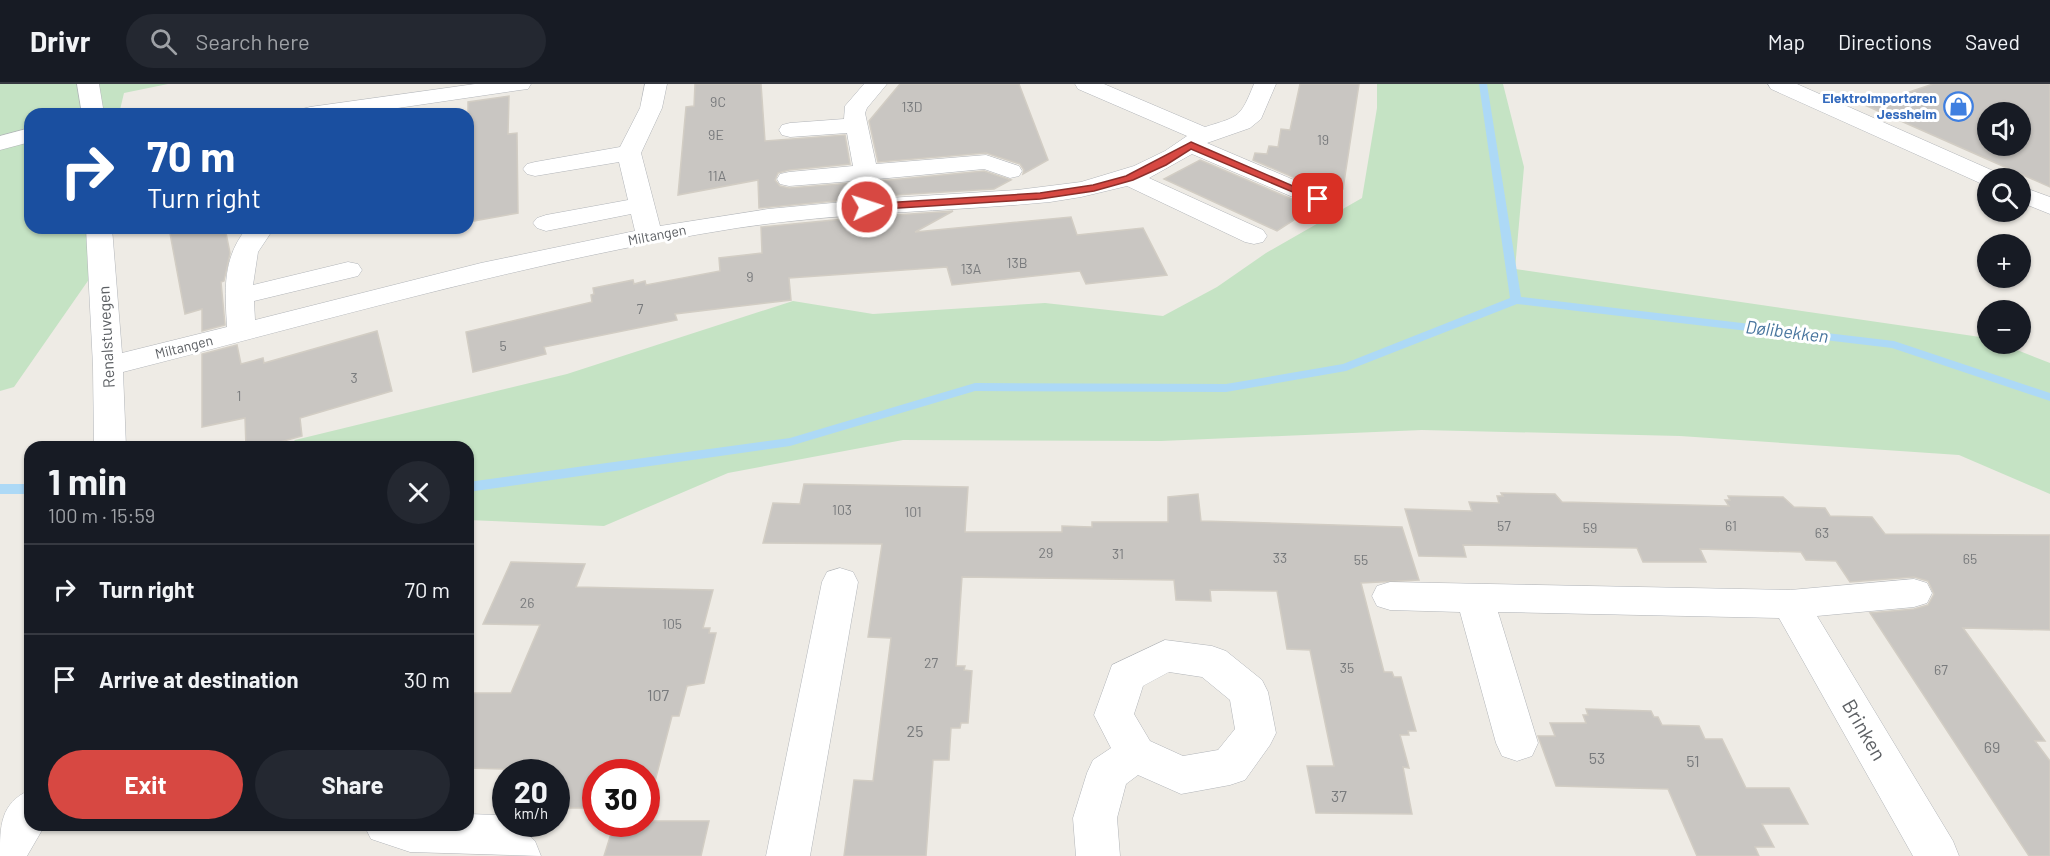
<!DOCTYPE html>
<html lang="en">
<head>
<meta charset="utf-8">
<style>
  :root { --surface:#171b24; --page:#242831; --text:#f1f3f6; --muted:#9ea1a6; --line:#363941; --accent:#d74842 }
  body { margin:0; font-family:Barlow,sans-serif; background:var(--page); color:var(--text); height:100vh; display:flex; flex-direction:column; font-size:22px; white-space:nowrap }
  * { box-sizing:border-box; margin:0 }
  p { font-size:20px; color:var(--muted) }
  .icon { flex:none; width:33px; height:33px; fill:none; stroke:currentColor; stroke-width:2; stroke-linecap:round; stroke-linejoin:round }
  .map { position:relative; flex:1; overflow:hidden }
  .sheet { position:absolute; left:24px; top:357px; width:450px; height:390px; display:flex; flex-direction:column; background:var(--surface); border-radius:18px; box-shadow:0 2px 4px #0004 }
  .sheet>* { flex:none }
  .banner { position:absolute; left:24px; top:24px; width:450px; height:126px; border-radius:18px; box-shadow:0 2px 4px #0004; background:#1a4fa0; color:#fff; overflow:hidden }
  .controls { position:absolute; left:1977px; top:18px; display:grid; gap:12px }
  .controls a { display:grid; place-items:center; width:54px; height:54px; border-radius:50%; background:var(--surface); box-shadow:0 2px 4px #0004; font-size:30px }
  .speed { position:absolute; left:492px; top:675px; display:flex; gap:12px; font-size:30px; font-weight:700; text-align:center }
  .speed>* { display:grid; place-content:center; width:78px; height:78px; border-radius:50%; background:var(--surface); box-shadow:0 2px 4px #0004; line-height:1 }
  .speed small { font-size:15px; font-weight:400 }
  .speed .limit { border:9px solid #d22; background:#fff; color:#111 }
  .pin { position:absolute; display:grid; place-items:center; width:51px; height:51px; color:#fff; margin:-26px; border-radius:12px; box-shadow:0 3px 9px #0006 }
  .me { position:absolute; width:66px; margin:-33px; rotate:86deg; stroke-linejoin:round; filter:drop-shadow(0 0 4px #0008) }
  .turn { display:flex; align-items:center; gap:21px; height:126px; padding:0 24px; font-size:27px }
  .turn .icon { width:78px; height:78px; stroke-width:2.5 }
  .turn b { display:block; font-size:42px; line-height:51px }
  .round { display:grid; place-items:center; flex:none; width:63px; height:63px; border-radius:32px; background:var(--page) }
  .summary { display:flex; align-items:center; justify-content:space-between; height:102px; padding:0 24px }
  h1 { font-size:36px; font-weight:700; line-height:45px }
  .cta { display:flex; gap:12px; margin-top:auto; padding:12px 24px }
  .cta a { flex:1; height:69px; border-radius:36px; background:var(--accent); color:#fff; font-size:24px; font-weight:700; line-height:69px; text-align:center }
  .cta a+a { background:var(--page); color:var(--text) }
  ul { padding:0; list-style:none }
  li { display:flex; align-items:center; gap:18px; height:90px; padding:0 24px; border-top:2px solid var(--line) }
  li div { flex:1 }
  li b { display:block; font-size:22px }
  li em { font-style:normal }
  header { display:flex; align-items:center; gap:36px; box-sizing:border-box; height:84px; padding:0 30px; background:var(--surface); border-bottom:2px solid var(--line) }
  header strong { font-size:28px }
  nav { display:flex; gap:33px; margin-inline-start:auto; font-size:21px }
  .search { width:420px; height:54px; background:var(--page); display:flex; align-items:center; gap:15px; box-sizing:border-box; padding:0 21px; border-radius:33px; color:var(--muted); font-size:22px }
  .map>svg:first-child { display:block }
  .green { fill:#c5e3c4 }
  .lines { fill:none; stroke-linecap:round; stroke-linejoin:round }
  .stream { fill:#add9f6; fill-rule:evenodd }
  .building { fill:#c9c6c2; stroke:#d2cdc4; stroke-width:1.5; fill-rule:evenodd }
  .minor-casing { stroke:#b2b5b9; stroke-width:1 }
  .minor { fill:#fff; fill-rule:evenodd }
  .route { fill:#d74842; stroke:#8c2f2b; stroke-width:1.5 }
  .labels { text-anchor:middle; stroke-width:6; stroke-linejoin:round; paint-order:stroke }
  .far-shop-label { font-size:14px; font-weight:bold; fill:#366cbe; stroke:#fff; text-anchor:end }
  .number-label { font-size:14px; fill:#787a7c }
  .far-street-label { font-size:14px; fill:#5d6064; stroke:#fff }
  .street-label { font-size:16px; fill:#5d6064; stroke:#fff }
  .near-number-label { font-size:16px; fill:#787a7c }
  .water-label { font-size:18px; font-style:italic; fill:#48759e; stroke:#fff }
  .near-street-label { font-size:20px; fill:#5d6064; stroke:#fff }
</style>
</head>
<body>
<header>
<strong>Drivr</strong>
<div class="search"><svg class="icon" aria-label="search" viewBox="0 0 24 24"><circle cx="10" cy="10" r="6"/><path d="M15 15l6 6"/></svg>Search here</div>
<nav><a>Map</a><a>Directions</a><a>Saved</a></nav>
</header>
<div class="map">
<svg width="2050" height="772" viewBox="0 0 2050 772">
  <rect width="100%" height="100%" fill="#eeebe5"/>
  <g class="green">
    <polygon points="0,0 168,0 124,9 119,30 30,30 30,144 99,144 92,191 14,303 0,307"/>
    <polygon points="1377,0 1503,0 1524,83 1515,185 1987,254 1988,260 2002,260 2050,279 2050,410 1959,371 1680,352 1422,346 1161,357 903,356 728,389 604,442 468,436 468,363 288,363 295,356 567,290 793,217 873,230 1045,219 1163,232 1217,203 1266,169 1362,114 1377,24"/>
  </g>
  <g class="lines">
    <g class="stream">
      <polygon points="1479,0 1487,0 1521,213 1894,257 2050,309 2050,317 1892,264 1517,220 1346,287 1226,308 975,307 790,362 468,408 468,398 790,354 975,299 1226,300 1343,280 1510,214"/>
      <rect x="0" y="400" width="30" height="10"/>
    </g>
  </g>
  <g class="building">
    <polygon points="695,0 761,0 765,57 845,51 850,80 789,86 778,89 775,96 780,102 789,104 852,99 856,115 759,124 758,96 678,111 686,23 694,22"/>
    <polygon points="900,0 1019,0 1048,76 1023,90 1024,86 1020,80 986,69 878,78 869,37"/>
    <polygon points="1300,0 1359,0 1343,105 1331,113 1328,108 1253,76 1255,69 1267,70 1269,62 1278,63 1281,45 1290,46"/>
    <path d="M 1933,0 L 2050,0 L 2050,103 L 1867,22 ZM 1988,28 L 2020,28 L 2020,62 L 1988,62 Z"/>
    <polygon points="509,12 508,50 517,49 518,129 468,138 468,18"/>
    <polygon points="1200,76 1308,122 1314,123 1277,147 1164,95"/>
    <polygon points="984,87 1011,96 994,105 879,112 881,109 880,97"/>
    <polygon points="953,127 915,148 1071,133 1077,151 1143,144 1167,191 1086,200 1080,187 952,201 947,183 789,194 791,216 675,230 677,236 544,263 546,270 473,288 466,248 592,218 591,211 594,210 593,204 633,196 634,200 645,197 646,201 720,187 719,174 762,169 761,143 854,134"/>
    <polygon points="169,144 225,144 230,169 224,197 221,198 225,241 202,247 202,225 185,230"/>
    <polygon points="377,247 392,307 300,334 302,352 262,363 246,363 245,334 202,343 202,270 237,261 241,280 263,274 264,279"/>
    <polygon points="804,400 968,403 965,448 1062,448 1062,442 1092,443 1092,438 1168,438 1168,413 1198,410 1201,437 1402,443 1419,496 1361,499 1384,588 1392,588 1394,593 1401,593 1416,647 1408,647 1409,651 1400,651 1409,684 1403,683 1412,730 1316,729 1307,682 1334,682 1310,566 1287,565 1277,507 1210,506 1211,517 1176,516 1174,496 962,493 956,582 965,582 964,586 972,587 968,639 961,639 960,644 951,644 949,676 933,676 926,772 844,772 854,696 873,697 891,554 868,553 882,460 763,459 773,419 800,420"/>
    <polygon points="1501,409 1555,410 1562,418 1729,422 1725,416 1730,416 1728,412 1783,413 1794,423 1825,424 1830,432 1872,433 1885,450 2050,451 2050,546 1963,544 2045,657 2035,657 2050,677 2050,772 2029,772 1870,529 1914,525 1928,521 1934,510 1928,497 1914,493 1850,498 1836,477 1806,476 1801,468 1700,465 1706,478 1643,478 1637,464 1463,461 1466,473 1419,472 1405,425 1472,427 1469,418 1499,419 1497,412 1503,412"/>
    <polygon points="511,478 585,480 576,503 713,506 703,544 710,544 709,549 716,549 704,599 687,602 679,632 672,632 648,724 646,688 596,688 596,724 556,724 556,688 532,688 533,686 468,684 468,609 511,609 540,541 483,540"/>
    <polygon points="1586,625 1651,627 1654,633 1658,633 1662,641 1699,642 1705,655 1722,655 1746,704 1789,704 1808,740 1762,740 1774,763 1755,763 1759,772 1697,772 1668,705 1556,702 1538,652 1555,652 1550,639 1586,639 1583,631 1588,631"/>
    <polygon points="646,737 709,737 701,772 604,772 614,740 646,740"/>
  </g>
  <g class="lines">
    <defs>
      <g id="minor">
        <polygon points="77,0 99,0 104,30 82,30"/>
        <polygon points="475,0 531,0 528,5 520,6 357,30 299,30 302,25 310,23"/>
        <path d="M 645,0 L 667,0 L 662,24 L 641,69 L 660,142 L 768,125 L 864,116 L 858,114 L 855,109 L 854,97 L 789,102 L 780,100 L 777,95 L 780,90 L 789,88 L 853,82 L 847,49 L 790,53 L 782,51 L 779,46 L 782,41 L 790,39 L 844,35 L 845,22 L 864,0 L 887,0 L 867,24 L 865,29 L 876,80 L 986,71 L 1019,82 L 1022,87 L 1019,92 L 1010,94 L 984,85 L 878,95 L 879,109 L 872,115 L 1017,106 L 1081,98 L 1134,82 L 1165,67 L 1187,52 L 1078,5 L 1075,0 L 1104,0 L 1205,43 C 1240,32 1240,34 1254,0 L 1276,0 L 1261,35 L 1250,44 L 1207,59 L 1327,110 L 1330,115 L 1327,120 L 1318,122 L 1309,120 L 1192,70 L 1149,94 L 1263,146 L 1267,152 L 1263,158 L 1254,160 L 1245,158 L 1127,102 L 1081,113 L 1050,118 C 946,128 841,128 737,144 C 529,177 327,236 123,288 L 126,363 L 94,363 L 93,282 L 86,144 L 112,144 L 122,269 L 227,243 C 225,206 222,174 247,144 L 274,144 L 258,168 L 253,201 L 348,178 L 358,180 L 362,186 L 358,192 L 254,217 L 255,236 L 481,179 L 635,147 L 631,130 L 546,147 L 537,144 L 533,139 L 537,134 L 546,131 L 628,116 L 619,78 L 535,92 L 527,90 L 523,85 L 527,80 L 535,78 L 620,63 L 640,24 Z"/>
        <polygon points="1768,0 1797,0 1998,89 2001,94 1988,94 1988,101 1980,99 1771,5"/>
        <polygon points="30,44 30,58 0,66 0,52"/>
        <polygon points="2020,102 2050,113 2050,130 2020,118"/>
        <polygon points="840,484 853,488 858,498 810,772 766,772 822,498 827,488"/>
        <polygon points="1914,495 1927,499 1932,509 1927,519 1914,523 1817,532 1953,757 1959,772 1913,772 1779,534 1498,528 1538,659 1532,672 1517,677 1502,672 1496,659 1460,528 1390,526 1377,522 1372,512 1377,502 1390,498 1790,506"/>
        <path d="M 1165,556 L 1212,562 L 1226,567 L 1262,596 L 1268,608 L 1276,649 L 1270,661 L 1245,696 L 1230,701 L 1181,710 L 1138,691 L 1126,700 L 1117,734 L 1120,772 L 1076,772 L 1073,734 L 1087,689 L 1093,676 L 1111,664 L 1094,631 L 1112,581 ZM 1169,588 L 1202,593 L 1230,616 L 1235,645 L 1218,666 L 1183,672 L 1150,657 L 1134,630 L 1143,602 Z"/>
        <path d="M 30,706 L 30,741 L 45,741 L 27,772 L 0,772 C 0,742 0,719 30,706 Z"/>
        <polygon points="468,730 497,731 506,734 506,740 516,740 535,757 541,772 410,768 371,755 364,741 468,741"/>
      </g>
    </defs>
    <use href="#minor" class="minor-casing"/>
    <use href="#minor" class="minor"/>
  </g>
  <polygon class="route" points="1191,58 1323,115 1314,117 1191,65 1166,81 1133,96 1094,107 1040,115 867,126 862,123 867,120 1040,109 1093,101 1126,92"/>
  <defs>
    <symbol id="shop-ring" viewBox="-11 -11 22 22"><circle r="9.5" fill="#fff" stroke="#3f7fe0" stroke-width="1.5"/><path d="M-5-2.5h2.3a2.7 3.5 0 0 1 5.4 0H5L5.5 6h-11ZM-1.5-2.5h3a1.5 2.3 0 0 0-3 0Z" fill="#3f7fe0"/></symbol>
  </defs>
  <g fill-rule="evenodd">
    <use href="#shop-ring" x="1942" y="6" width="33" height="33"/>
  </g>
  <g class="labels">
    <g class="far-shop-label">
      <text x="1937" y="19">Elektroimportøren<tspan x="1937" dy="16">Jessheim</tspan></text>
    </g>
    <g class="number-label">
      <text x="718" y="23">9C</text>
      <text x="912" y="28">13D</text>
      <text x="716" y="56">9E</text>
      <text x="1323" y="61">19</text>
      <text x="717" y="97">11A</text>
      <text x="1017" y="184">13B</text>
      <text x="971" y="190">13A</text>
      <text x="750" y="198">9</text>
      <text x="640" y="230">7</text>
      <text x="503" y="267">5</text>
      <text x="354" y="299">3</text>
      <text x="239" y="317">1</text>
      <text x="842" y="431">103</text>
      <text x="913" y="433">101</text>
      <text x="1504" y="447">57</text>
      <text x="1731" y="447">61</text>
      <text x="1590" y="449">59</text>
      <text x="1822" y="454">63</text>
      <text x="1046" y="474">29</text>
      <text x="1118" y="475">31</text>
      <text x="1280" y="479">33</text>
      <text x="1970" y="480">65</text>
      <text x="1361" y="481">55</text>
      <text x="527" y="524">26</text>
      <text x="672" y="545">105</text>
      <text x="931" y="584">27</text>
      <text x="1347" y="589">35</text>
      <text x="1941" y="591">67</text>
    </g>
    <g class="far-street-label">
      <text transform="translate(657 151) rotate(-11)" y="5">Miltangen</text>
      <text transform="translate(184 263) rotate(-14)" y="5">Miltangen</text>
    </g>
    <g class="street-label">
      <text transform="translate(106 253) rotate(-93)" y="6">Renalstuvegen</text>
    </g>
    <g class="near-number-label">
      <text x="658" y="617">107</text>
      <text x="915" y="653">25</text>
      <text x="1992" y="669">69</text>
      <text x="1597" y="680">53</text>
      <text x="1693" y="683">51</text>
      <text x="1339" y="718">37</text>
    </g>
    <g class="water-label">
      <text transform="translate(1787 248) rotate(7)" y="6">Dølibekken</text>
    </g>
    <g class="near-street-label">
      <text transform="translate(1864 646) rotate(60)" y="7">Brinken</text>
    </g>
  </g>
</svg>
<div class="controls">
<a><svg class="icon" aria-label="sound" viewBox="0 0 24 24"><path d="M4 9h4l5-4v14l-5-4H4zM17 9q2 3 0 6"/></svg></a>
<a><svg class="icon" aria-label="search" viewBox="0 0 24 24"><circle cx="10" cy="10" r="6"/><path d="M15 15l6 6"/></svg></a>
<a>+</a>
<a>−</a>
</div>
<div class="speed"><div>20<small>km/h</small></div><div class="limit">30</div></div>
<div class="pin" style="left:1318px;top:115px;background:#d93025"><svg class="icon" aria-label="arrive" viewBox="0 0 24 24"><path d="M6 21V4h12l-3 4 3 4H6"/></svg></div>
<svg class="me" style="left:867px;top:123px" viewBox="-20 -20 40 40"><circle r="17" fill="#d74842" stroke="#fff" stroke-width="3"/><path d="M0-11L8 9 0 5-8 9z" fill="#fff"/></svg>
<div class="banner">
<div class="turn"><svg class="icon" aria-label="right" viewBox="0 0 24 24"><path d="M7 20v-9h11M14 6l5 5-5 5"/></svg><div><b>70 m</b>Turn right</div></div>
</div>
<section class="sheet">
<div class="summary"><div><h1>1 min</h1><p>100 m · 15:59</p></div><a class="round"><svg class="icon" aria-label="close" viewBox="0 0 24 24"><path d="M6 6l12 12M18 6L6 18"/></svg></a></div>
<ul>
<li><svg class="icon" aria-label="right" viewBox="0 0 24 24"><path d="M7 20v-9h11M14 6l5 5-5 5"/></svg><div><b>Turn right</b></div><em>70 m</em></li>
<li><svg class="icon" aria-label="arrive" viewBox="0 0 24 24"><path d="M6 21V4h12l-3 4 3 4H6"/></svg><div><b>Arrive at destination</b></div><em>30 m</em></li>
</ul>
<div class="cta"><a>Exit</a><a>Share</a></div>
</section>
</div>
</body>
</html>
